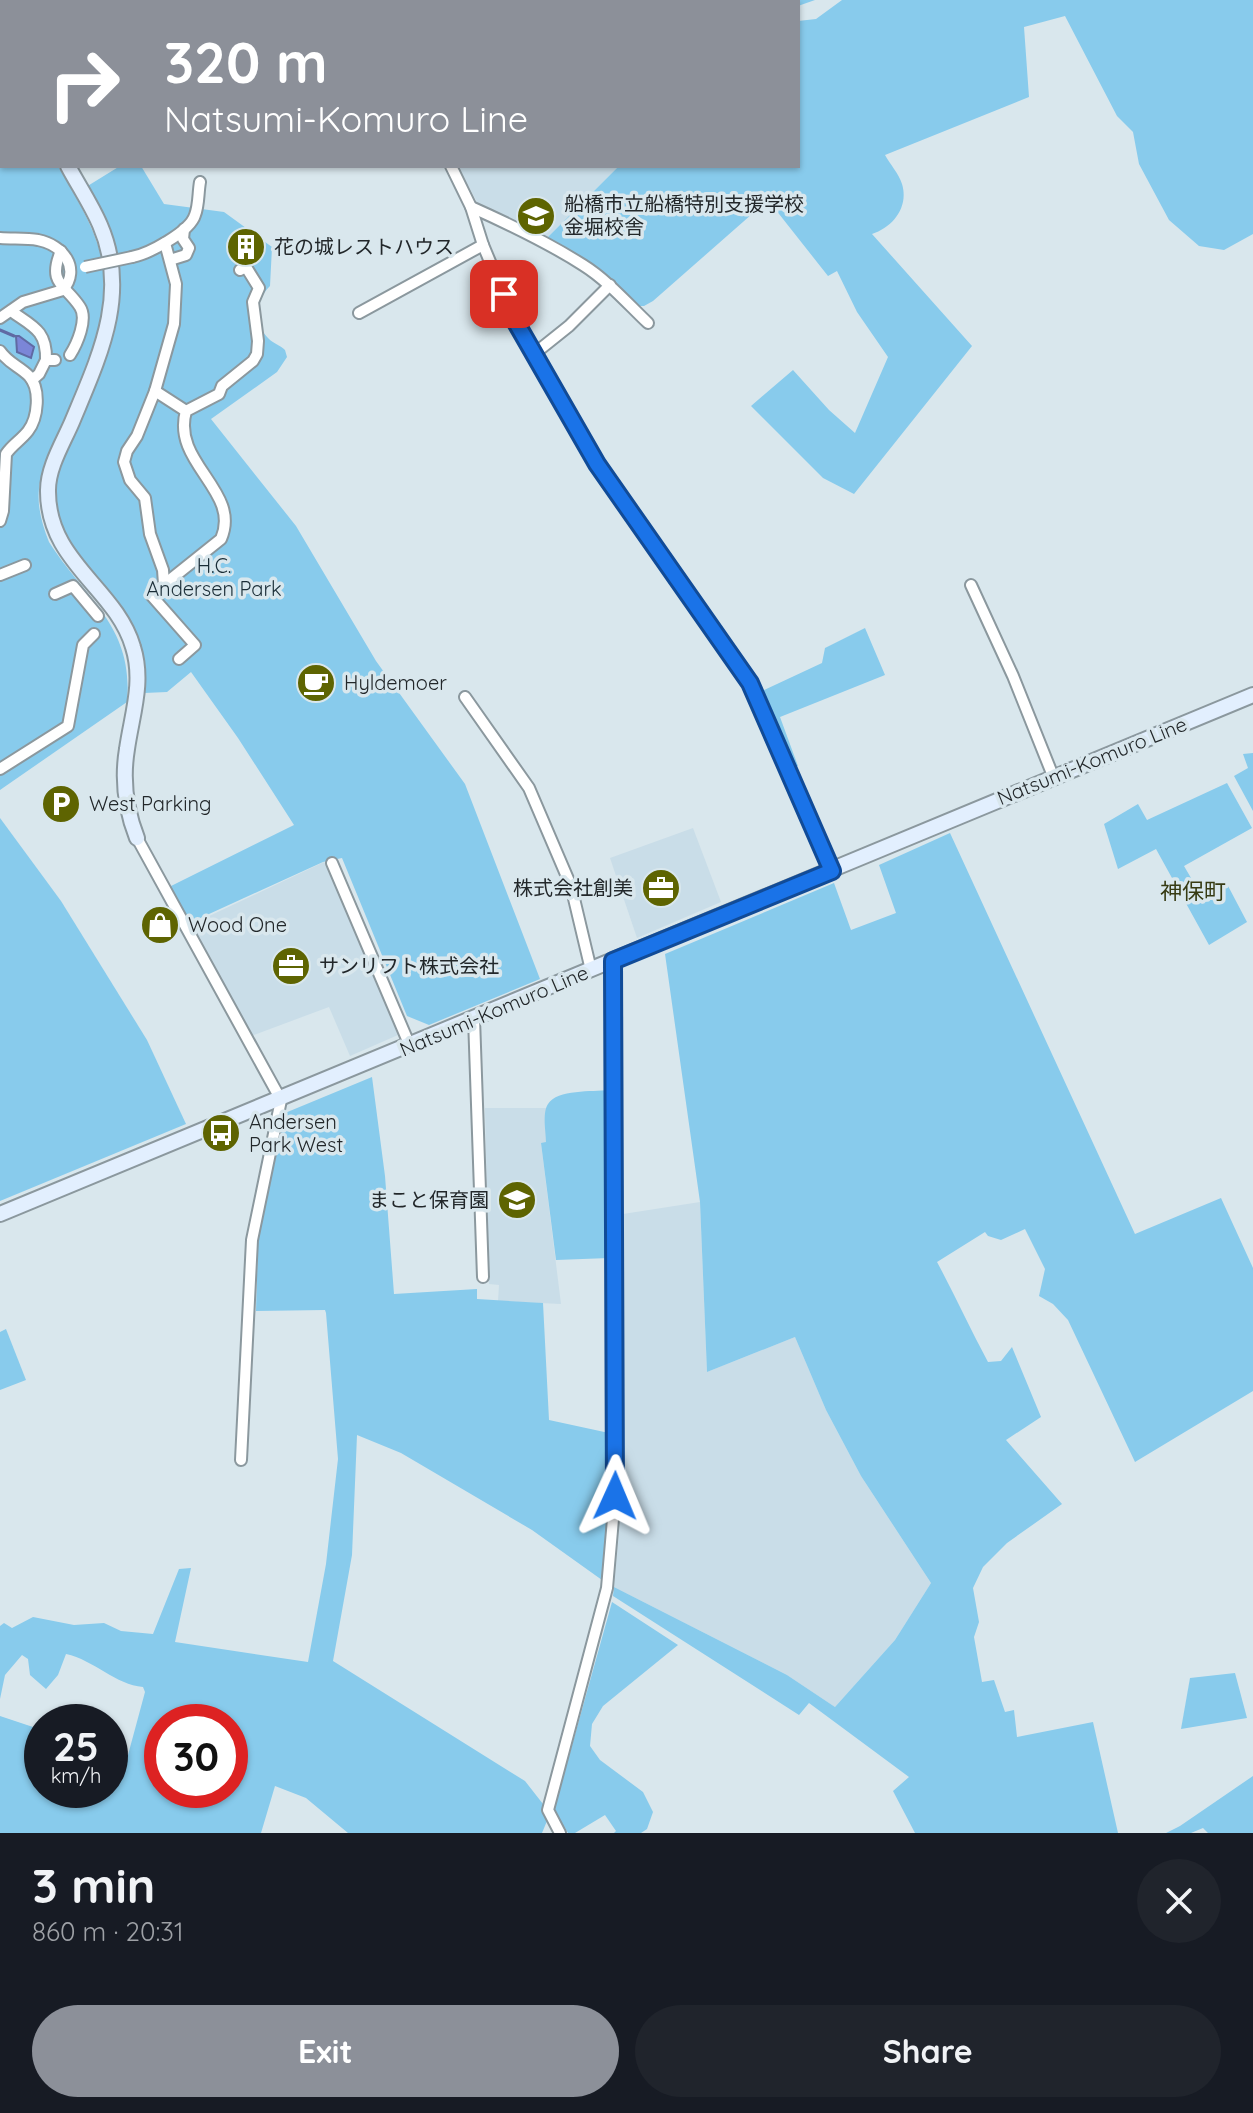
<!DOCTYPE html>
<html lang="en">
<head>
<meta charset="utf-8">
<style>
  :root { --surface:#171b24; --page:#20242c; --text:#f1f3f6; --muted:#9ea1a6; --accent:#8c9099 }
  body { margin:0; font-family:Quicksand,"Noto Sans JP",sans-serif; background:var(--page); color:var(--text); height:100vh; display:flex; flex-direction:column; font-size:30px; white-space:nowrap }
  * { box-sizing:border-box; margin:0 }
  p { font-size:26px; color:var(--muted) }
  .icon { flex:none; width:44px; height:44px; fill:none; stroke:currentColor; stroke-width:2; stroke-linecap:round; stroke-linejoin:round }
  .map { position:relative; height:1833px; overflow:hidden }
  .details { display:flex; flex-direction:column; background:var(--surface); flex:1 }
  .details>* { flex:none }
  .banner { position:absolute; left:0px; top:0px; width:800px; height:168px; box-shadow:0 2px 6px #0004; background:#8c9099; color:#fff; overflow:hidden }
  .speed { position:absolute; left:24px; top:1704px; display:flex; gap:16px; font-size:40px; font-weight:700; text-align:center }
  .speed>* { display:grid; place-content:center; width:104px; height:104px; border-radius:50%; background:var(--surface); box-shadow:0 2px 6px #0004; line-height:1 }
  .speed small { font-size:20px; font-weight:400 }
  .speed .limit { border:12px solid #d22; background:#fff; color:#111 }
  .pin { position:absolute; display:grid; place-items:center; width:68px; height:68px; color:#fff; margin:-34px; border-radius:16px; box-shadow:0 4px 12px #0006 }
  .me { position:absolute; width:88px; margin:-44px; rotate:1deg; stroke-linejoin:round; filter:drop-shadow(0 0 6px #0008) }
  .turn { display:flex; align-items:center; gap:28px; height:168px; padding:0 32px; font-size:36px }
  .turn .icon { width:104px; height:104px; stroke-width:2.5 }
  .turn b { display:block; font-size:56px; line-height:68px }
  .round { display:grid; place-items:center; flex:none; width:84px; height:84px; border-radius:42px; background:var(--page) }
  .overview { display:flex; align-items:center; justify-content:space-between; height:136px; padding:0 32px }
  h1 { font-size:48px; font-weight:800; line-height:60px }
  .primary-button { display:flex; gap:16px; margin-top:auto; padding:16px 32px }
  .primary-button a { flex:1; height:92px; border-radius:48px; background:var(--accent); color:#fff; font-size:32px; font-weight:800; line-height:92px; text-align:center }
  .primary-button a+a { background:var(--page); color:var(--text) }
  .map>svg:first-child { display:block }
  .built { fill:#c9dde8 }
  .green { fill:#88cbec; fill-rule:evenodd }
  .water { fill:#7b86d7; stroke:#606aa3; stroke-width:2 }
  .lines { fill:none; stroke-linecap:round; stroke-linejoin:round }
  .stream { stroke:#606aa3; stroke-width:3 }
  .street-casing { stroke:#8b989e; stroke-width:14 }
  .secondary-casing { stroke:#8b989e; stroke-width:18 }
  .street { stroke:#fff; stroke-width:10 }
  .secondary { stroke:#e2effe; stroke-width:14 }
  .street-bridge-casing { stroke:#8b989e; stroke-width:14; stroke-linecap:butt }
  .street-bridge { stroke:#fff; stroke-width:10 }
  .route-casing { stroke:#114b97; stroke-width:20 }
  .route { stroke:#1a73e8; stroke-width:14 }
  .labels { text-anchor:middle; stroke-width:7; stroke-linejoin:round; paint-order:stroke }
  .poi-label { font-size:20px; fill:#22272a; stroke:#d9e7ed; text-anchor:start }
  .park-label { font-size:20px; fill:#1a2d37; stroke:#d9e7ed }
  .street-label { font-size:20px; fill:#22272a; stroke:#d9e7ed }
  .neighbourhood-label { font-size:22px; fill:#373b13; stroke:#d9e7ed }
</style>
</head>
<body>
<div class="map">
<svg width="1253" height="1833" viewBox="0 0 1253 1833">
  <rect width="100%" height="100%" fill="#d9e7ed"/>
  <g class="built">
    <polygon points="373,0 564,0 566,2 374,2"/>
    <polygon points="458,166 619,166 546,239 477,202"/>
    <polygon points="693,828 721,902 637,938 610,858"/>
    <polygon points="324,862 331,871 398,1035 350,1056 329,1007 251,1036 190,925"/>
    <polygon points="485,1108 546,1108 546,1143 541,1143 561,1304 498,1301 499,1285 489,1284"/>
    <polygon points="700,1202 707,1372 795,1337 826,1410 861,1476 931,1583 895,1640 835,1707 787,1675 614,1587 622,1500 623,1214"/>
  </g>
  <g class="green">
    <polygon points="694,0 815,0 798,6 798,2 692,2"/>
    <path d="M 842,0 L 1253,0 L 1253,234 L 1224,250 L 1199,246 L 1169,220 L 1139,164 L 1133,132 L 1117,116 L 1065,16 L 1024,27 L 1029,97 L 885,155 C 890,164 899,174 902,184 C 909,207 893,227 872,234 L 972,346 L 854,494 L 823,478 L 751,406 L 793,370 L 829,410 L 855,433 L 888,357 L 857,312 L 837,271 L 828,276 L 768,200 L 653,301 L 644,306 L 638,306 L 587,261 L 546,239 L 619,166 L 798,166 L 798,21 L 816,19 Z"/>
    <path d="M 0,62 L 2,166 L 58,166 C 79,203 104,240 105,285 C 105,339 75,392 55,442 C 49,457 41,472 39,488 C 37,507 42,524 49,542 C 86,600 134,626 127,702 L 0,790 Z"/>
    <path d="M 120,166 L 141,166 L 164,204 L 224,212 L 272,247 L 270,286 C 255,301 252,322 269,339 C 273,343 280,345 285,350 L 287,357 L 277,372 L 211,419 L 296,526 L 376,661 L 465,784 L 540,979 L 429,1025 L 407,1016 L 342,858 L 323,862 L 185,925 L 167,888 L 294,825 L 238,738 L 191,672 L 167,692 L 144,693 L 144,667 L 63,534 L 54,505 L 55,477 L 114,333 C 120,305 122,272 115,244 C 110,224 96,205 86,187 Z"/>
    <polygon points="865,628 885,675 780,717 798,766 791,767 760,692 822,663 825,648"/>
    <polygon points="1253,753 1253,811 1234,776 1248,768 1243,754"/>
    <polygon points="1227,783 1252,828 1184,866 1201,895 1227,884 1247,922 1209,945 1156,849 1118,869 1104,824 1138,804 1147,820"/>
    <polygon points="0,818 61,901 147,1040 186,1124 0,1201"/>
    <path d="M 950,833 L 1135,1234 L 1221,1198 L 1253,1268 L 1253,1391 L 1135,1462 L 1068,1320 L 1053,1304 L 1039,1296 L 1045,1269 L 1025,1229 L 1001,1240 L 988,1236 L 985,1232 L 937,1262 C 955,1295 970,1329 988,1362 L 1001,1361 L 1012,1347 L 1041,1417 L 1006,1440 L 1062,1504 L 1007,1543 L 983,1567 L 973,1588 L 979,1622 L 974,1637 L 982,1682 L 994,1680 L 1005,1712 L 1014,1710 L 1017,1737 L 1093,1722 L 1118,1833 L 915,1833 L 893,1791 L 909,1777 L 809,1703 L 799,1715 L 613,1596 L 614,1587 L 787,1675 L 835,1707 L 895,1640 L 931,1583 L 861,1476 L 826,1410 L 795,1337 L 707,1372 L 700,1202 L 665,954 L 834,883 L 851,930 L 896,913 L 879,865 Z"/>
    <path d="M 372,1077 L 385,1176 L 394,1294 L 477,1289 L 477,1299 L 543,1303 L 549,1420 L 609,1433 L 609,1497 L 602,1580 L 532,1530 L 401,1453 L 357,1435 L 352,1555 L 333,1661 L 525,1781 L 543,1804 L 542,1811 L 547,1821 L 542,1833 L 348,1833 L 306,1798 L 275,1786 L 261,1833 L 0,1833 L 0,1716 L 42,1730 L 42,1790 L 110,1790 L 110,1750 L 128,1755 L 145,1692 L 143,1687 C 116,1685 94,1660 66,1654 L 58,1675 L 46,1689 L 30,1675 L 28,1659 L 22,1655 L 5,1675 L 0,1699 L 0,1626 L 4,1623 L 12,1628 L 33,1617 L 74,1625 L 104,1623 L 121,1631 L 153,1634 L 179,1569 L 191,1568 L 175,1642 L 308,1662 L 326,1564 L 338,1459 L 326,1313 L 325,1310 L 256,1311 L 258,1241 L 285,1113 ZM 162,1722 L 230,1722 L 230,1790 L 162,1790 Z"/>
    <path d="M 608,1090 L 609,1258 L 556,1260 L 541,1143 L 546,1142 C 546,1132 542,1113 548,1104 C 557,1089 593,1092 608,1090 Z"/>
    <polygon points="6,1329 26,1380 0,1390 0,1332"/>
    <polygon points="612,1602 678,1645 603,1706 592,1724 590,1746 600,1760 643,1792 653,1812 647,1829 641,1833 614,1833 616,1831 605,1815 575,1833 568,1833 554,1810"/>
    <polygon points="1235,1673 1247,1718 1181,1729 1190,1678"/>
    <polygon points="1253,1776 1253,1833 1208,1833 1203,1828 1191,1833 1166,1833 1180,1826"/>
  </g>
  <polygon class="water" points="16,336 19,336 34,347 31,358 17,352"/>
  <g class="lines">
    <polyline class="stream" points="0,330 14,336"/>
    <defs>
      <g id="street">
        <polyline points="367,0 368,2"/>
        <polyline points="603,0 606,2"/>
        <polyline points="654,2 656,0"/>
        <polyline points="451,166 471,207 483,245 514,319 597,464 750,683 832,871"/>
        <path d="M 471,207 C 509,224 547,242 583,265 C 607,280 627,303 648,323"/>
        <path d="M 0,238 C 12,239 26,238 38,240 C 63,245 81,268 63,290 L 23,302 L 0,318"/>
        <path d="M 61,251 C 47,284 65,284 80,307 C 88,319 77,344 70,355"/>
        <path d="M 132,257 C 148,254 190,232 195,215 C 199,205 198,193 200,182"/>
        <polyline points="170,260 186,255 189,248 183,239 184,229"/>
        <path d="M 11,311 C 32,326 47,330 46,360 L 55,360"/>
        <polyline points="359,313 483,245"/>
        <path d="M 0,351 C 8,363 19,366 29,376 C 41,389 38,418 28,431 C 21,440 12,445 6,454 L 3,511 L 0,521"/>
        <polyline points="534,354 569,326 610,285"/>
        <polyline points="32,380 39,374 46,360"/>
        <polyline points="155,391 186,411"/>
        <polyline points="0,575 25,565"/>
        <polyline points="164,584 163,570 150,534 145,498 130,480 124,462 127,451 137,436 155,391 174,324 176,284 165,243"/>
        <polyline points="971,585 1013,676 1053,776"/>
        <polyline points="55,594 73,586 98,616"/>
        <path d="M 179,659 L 195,645 L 151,595 L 221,539 C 242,491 171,463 186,411 L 219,394 L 222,386 L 253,361 L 257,354 L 258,341 L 253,302 L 259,288 L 246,267 L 240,270"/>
        <polyline points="465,697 529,788 571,886 591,970"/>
        <polyline points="0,769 68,726 83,645 94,634"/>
        <polyline points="137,838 281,1100 252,1240 241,1460"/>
        <polyline points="332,863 410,1046"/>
        <polyline points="474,1018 483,1277"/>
        <polyline points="560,1833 548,1810 607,1588 615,1496 613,961"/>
      </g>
      <g id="secondary">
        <polyline points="0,44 2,48"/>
        <path d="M 68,166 C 78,185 91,204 100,225 C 130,294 99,357 72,422 C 63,443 48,467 48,490 C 47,562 116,588 133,647 C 144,682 132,714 127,749 C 122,779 126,810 137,838"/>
        <polyline points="0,1214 1253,695"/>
      </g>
    </defs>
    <use href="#street" class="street-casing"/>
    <use href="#secondary" class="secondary-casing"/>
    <use href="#street" class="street"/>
    <use href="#secondary" class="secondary"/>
    <defs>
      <polyline id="street-bridge" points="85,267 132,257"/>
    </defs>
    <use href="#street-bridge" class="street-bridge-casing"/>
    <use href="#street-bridge" class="street-bridge"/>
  </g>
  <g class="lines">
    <defs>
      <polyline id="route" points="504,294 514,319 597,464 750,683 832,871 613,961 615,1496"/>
    </defs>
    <use href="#route" class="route-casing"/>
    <use href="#route" class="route"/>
  </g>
  <defs>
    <symbol id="school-disc" viewBox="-11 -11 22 22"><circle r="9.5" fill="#5e6401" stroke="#d9e7ed"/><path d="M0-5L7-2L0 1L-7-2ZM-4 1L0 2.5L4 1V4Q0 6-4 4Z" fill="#fff"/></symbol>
    <symbol id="building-disc" viewBox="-11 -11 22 22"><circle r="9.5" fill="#5e6401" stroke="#d9e7ed"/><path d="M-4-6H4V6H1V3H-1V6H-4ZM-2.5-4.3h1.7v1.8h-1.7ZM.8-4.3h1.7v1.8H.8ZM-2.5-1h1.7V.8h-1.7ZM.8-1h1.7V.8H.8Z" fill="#fff"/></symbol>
    <symbol id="cafe-disc" viewBox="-11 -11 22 22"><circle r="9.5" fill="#5e6401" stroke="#d9e7ed"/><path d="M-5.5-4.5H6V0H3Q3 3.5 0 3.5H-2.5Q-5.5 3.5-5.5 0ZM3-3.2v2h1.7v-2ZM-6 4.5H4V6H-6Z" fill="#fff"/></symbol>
    <symbol id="parking-disc" viewBox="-11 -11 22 22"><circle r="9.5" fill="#5e6401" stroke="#d9e7ed"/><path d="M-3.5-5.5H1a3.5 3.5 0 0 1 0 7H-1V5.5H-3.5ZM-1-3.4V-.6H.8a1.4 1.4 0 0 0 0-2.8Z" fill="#fff"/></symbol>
    <symbol id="office-disc" viewBox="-11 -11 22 22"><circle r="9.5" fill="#5e6401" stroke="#d9e7ed"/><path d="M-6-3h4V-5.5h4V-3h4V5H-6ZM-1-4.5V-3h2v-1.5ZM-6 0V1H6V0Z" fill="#fff"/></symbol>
    <symbol id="shop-disc" viewBox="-11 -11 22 22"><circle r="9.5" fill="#5e6401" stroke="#d9e7ed"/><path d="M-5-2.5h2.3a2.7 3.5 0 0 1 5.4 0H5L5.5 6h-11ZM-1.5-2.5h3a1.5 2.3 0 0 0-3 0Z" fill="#fff"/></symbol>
    <symbol id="bus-disc" viewBox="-11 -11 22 22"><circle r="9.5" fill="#5e6401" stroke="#d9e7ed"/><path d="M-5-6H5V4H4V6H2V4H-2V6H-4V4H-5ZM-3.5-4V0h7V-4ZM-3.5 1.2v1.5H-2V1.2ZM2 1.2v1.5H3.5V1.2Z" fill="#fff"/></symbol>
  </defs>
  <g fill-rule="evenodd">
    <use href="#school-disc" x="514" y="194" width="44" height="44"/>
    <use href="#building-disc" x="224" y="225" width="44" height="44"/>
    <use href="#cafe-disc" x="294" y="661" width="44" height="44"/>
    <use href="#parking-disc" x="39" y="782" width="44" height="44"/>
    <use href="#office-disc" x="639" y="866" width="44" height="44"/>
    <use href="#shop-disc" x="138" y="903" width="44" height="44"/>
    <use href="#office-disc" x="269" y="944" width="44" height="44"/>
    <use href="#bus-disc" x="199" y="1111" width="44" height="44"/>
    <use href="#school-disc" x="495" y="1178" width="44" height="44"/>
  </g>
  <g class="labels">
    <g class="poi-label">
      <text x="564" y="211">船橋市立船橋特別支援学校<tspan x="564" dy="23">金堀校舎</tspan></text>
      <text x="274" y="254">花の城レストハウス</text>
      <text x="344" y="690">Hyldemoer</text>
      <text x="89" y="811">West Parking</text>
      <text x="633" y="895" text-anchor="end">株式会社創美</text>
      <text x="188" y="932">Wood One</text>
      <text x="319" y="973">サンリフト株式会社</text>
      <text x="249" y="1129">Andersen<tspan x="249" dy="23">Park West</tspan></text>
      <text x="489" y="1207" text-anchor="end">まこと保育園</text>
    </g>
    <g class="park-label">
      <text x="214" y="573">H.C.<tspan x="214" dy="23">Andersen Park</tspan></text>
    </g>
    <g class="street-label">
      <text transform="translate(1092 761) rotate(-22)" y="7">Natsumi-Komuro Line</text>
      <text transform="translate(494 1011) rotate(-23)" y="7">Natsumi-Komuro Line</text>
    </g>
    <g class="neighbourhood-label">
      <text x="1193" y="899">神保町</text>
    </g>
  </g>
</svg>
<div class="speed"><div>25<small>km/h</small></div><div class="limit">30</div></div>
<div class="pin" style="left:504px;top:294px;background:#d93025"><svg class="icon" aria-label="arrive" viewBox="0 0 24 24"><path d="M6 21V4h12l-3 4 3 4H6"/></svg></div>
<svg class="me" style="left:615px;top:1496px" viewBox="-20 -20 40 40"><path d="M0-17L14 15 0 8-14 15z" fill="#1a73e8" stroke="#fff" stroke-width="4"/></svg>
<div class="banner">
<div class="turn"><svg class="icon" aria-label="right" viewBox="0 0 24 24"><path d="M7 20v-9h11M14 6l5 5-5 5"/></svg><div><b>320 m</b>Natsumi-Komuro Line</div></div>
</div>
</div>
<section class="details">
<div class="overview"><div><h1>3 min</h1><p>860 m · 20:31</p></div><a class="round"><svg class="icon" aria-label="close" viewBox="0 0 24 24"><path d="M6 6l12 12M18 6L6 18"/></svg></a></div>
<div class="primary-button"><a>Exit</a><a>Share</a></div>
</section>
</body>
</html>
